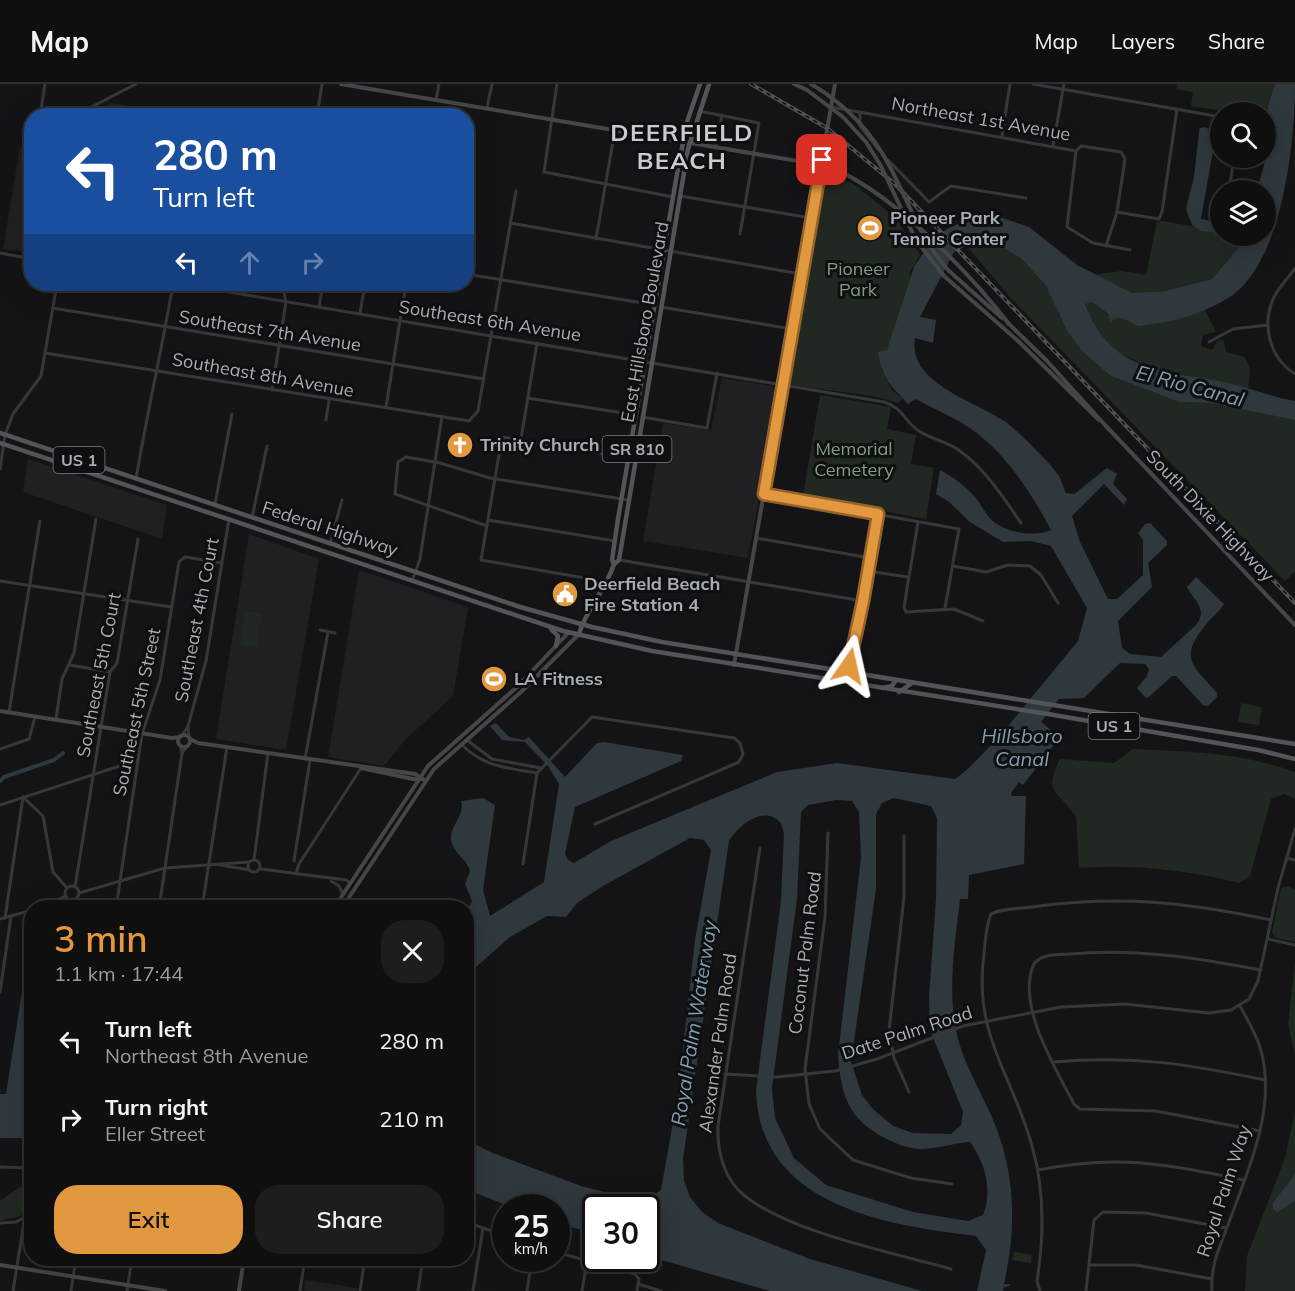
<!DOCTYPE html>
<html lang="en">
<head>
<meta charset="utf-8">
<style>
  :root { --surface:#0f0f10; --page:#1d1d1e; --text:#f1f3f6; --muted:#9b9c9f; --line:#2f2f30; --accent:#e2983f }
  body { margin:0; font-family:Mulish,sans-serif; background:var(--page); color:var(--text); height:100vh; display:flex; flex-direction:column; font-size:22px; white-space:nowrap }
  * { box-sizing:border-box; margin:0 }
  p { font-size:20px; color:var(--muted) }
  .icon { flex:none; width:33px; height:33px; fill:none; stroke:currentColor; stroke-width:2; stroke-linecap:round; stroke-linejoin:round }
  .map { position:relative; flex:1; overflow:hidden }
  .drawer { position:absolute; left:24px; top:816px; width:450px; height:366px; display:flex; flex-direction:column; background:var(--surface); border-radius:24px; box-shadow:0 6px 24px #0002,0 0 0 2px var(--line) }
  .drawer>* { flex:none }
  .hud { position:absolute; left:24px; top:24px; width:450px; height:183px; border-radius:24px; box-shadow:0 6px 24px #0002,0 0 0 2px var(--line); background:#1a4fa0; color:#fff; overflow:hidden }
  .buttons { position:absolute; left:1210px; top:18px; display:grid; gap:12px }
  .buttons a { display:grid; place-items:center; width:66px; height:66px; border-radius:50%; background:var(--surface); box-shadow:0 6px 24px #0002,0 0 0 2px var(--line); font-size:30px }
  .speed { position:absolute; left:492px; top:1110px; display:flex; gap:12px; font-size:30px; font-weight:700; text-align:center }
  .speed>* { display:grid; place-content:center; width:78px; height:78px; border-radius:50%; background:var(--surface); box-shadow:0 6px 24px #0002,0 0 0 2px var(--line); line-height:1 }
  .speed small { font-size:15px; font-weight:400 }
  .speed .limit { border:3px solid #111; border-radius:9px; background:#fff; color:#111 }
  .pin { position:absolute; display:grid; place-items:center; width:51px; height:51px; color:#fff; margin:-26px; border-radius:12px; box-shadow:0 3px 9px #0006 }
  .me { position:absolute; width:66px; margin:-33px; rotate:11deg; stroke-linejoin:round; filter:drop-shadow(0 0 4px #0008) }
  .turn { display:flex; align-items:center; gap:21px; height:126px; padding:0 30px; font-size:27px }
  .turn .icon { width:78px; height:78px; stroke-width:2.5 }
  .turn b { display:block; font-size:42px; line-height:51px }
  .lanes { display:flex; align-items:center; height:57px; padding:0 30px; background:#0003; justify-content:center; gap:30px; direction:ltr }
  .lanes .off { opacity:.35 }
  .round { display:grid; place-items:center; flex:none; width:63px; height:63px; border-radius:24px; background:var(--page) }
  .headline { display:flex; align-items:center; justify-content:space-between; height:102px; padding:0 30px }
  h1 { font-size:36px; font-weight:600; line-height:45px; color:var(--accent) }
  .primary-button { display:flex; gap:12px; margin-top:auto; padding:12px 30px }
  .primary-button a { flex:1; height:69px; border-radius:24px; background:var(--accent); color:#111; font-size:24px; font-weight:600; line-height:69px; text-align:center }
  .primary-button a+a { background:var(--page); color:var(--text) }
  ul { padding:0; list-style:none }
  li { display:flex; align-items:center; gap:18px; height:78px; padding:0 30px }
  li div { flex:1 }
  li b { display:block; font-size:22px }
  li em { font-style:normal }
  header { display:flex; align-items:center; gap:36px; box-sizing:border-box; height:84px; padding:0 30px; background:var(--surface); border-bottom:2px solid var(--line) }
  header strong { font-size:28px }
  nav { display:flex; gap:33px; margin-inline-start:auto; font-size:21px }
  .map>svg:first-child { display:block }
  .built { fill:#202022 }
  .green { fill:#212821 }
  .water { fill:#2e383d; fill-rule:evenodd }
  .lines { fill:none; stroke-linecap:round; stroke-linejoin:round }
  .canal { stroke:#2e383d; stroke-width:4 }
  .street { stroke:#35373a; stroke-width:3 }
  .secondary { stroke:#44464a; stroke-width:4 }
  .primary { stroke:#525459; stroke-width:4.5 }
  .rail-casing { stroke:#4f5155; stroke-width:4 }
  .rail { stroke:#0f0f11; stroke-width:1.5; stroke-dasharray:4.5; stroke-linecap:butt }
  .secondary-bridge { stroke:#44464a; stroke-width:4 }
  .route-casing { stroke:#936329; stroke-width:15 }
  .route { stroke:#e2983f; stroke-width:10 }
  .labels { text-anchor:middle; stroke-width:6; stroke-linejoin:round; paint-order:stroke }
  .shield { fill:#0f0f11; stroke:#797e84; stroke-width:1.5 }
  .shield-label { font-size:16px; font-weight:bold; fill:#a7adb5 }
  .street-label { font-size:18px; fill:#a7adb5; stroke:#0f0f11 }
  .poi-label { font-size:18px; font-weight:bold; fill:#a7adb5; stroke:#0f0f11; text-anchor:start }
  .park-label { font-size:18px; fill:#819e7f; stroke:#0f0f11 }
  .water-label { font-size:20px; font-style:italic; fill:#819ead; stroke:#0f0f11 }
  .district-label { font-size:24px; font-weight:bold; letter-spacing:1.5px; fill:#c8cbd1; stroke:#0f0f11 }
</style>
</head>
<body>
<header>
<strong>Map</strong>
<nav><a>Map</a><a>Layers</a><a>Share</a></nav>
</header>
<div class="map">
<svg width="1295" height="1207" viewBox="0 0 1295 1207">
  <rect width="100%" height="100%" fill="#141416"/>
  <g class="built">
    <polygon points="111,19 183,31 85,32"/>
    <polygon points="31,57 31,171 28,168 3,165 20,63"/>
    <polygon points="722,294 780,303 748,474 643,457 663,339 711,346"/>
    <polygon points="28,375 167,421 162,455 23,408"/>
    <polygon points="249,450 319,475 286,666 216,655"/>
    <polygon points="359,486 468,523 453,612 405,656 384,682 328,673"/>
    <polygon points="306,1196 357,1204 357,1207 304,1207"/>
  </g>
  <g class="green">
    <polygon points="1177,0 1275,0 1268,21 1267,33 1266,28 1230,28 1191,22 1193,8 1176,5"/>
    <polygon points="827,87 855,101 897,135 920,171 910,188 911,198 881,285 892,306 903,315 898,319 873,312 783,300 796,219 803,217 822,90"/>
    <polygon points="1162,137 1221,147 1221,152 1245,152 1240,162 1212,195 1165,207 1132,209 1092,191 1122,187 1146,191 1157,138"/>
    <polygon points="988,158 999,161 1022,175 1046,202 1058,223 1111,292 1179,318 1210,319 1295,336 1295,487 1285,497 1008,211 967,162"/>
    <polygon points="210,200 260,200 259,208"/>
    <polygon points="1092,218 1113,235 1123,234 1143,241 1170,237 1204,225 1216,248 1203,251 1201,262 1212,266 1219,255 1224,257 1226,268 1245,273 1250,285 1248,305 1153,285 1111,265 1093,242 1085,219"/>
    <polygon points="820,311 891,323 887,345 916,351 911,380 934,384 926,435 803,412"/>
    <polygon points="245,527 262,530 256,564 240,561"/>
    <polygon points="1241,619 1262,623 1259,641 1238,638"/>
    <path d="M 1133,665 C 1188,667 1243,669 1295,688 L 1295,715 L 1284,710 L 1271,715 L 1250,792 L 1239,799 C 1186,786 1133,780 1079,784 L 1076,733 C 1059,706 1042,711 1060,675 L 1114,679 Z"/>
    <polygon points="1287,802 1295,805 1295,858 1276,854 1272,849 1281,804"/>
    <polygon points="1295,878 1295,972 1288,940"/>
    <polygon points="1295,1027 1295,1207 1245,1207 1247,1172 1285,1074"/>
    <polygon points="20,1103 26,1104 21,1132 0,1137 0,1117"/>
    <polygon points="1014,1168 1032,1171 1031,1179 1012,1176"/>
  </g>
  <g class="water">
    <path d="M 1275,0 L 1295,0 C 1295,58 1283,172 1234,210 C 1218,222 1190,233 1171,237 C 1166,238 1143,242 1139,242 C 1129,240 1121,228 1111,238 L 1108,230 L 1092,218 L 1085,220 C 1111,290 1165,286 1228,299 C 1251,304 1272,313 1295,317 L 1295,336 L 1210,319 L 1179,318 L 1111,292 L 1083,268 L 1068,248 L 1046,202 L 1022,175 L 999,161 L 988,158 L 967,162 L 954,168 L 920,233 L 936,236 L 933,259 L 915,254 C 907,300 978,318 1007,339 C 1018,347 1053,382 1059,392 C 1062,397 1063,404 1066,409 L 1074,410 L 1107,384 L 1117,390 L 1113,400 L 1127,415 L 1124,421 L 1104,400 L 1072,432 L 1080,458 L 1108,515 L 1117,515 L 1143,491 L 1143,456 L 1138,449 L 1145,440 L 1150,439 L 1167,457 L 1167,461 L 1148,479 L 1152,503 L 1118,537 L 1122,564 L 1130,570 L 1161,573 L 1196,541 C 1209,525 1193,516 1187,503 L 1196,493 L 1224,520 C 1220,527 1213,532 1208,538 C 1178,574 1191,579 1217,609 L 1217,613 L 1208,622 L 1203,621 L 1176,592 L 1172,592 L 1149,613 L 1146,614 L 1137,604 L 1147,592 L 1149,585 L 1145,580 L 1120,579 L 1084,614 L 1059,615 L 1041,638 L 1057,651 L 1058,656 L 1023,701 L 1019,698 L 1011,709 L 1012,712 L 1026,712 L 1024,780 L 969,791 L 968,815 L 960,815 C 955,860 947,906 957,951 C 965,984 984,1012 996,1043 C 1016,1095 1016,1147 1004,1200 L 1010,1200 L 1010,1202 L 1004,1203 L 1003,1207 L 977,1207 L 986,1166 L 976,1152 C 885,1141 759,1122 756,1006 L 781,817 L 784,750 L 781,739 C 764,720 739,741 729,757 L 683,1075 L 684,1096 L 690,1113 L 702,1128 L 718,1139 L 810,1175 L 922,1207 L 770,1207 L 647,1172 L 646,1124 L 596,1124 L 595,1150 L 557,1139 L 556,1124 L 512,1123 L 467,1106 L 467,1056 L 490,1068 L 581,1102 L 644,1118 L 661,1106 L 678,1010 L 695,856 L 711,766 L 704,756 L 690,754 L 603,802 L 577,819 L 566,833 L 547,832 L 510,853 L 467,891 L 467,828 L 472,817 L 465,800 L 470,787 C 467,774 451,769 451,753 C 452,739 465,731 461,717 L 483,714 L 495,721 L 483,806 L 490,832 L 544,798 L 559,700 L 548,682 L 525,658 L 502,656 L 490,642 L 496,639 L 509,653 L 524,656 L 529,653 L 565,693 L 597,659 L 604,658 L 683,671 L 681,677 L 575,723 L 565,770 L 568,776 L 574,779 L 611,757 L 777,688 L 837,679 L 955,695 L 968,685 L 999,653 L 1078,557 L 1087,524 L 1051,462 L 1031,457 L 1003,458 L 970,438 L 949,418 L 936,410 L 940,386 C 953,393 964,401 974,412 C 981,419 985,431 994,438 C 1008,449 1036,453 1051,446 C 1029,405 1002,363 962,339 C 947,330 931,324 916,315 L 908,320 C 890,300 883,297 878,268 L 887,266 L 914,183 L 934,153 L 954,141 L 997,132 L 1029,143 L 1077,181 L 1132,209 L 1165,207 L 1212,195 L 1240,162 L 1241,159 L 1234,152 L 1266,152 L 1266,106 L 1257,106 L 1266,74 L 1268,21 ZM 894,714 L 931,722 L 937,734 L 936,815 L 929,913 L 930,946 L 963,1028 L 961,1041 L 951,1050 L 913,1049 L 893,1042 L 873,1025 L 862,1011 L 851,978 L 876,805 L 876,730 L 882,719 ZM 836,716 L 852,717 L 859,728 L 861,773 L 838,971 C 841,1011 848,1035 885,1054 C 894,1059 909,1065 920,1065 C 937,1065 953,1059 970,1058 C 985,1078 993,1107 983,1131 L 968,1137 L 913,1128 L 826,1101 L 794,1074 L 775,1034 L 772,1004 L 797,815 L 801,728 L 808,721 Z"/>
    <polygon points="1205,43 1215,49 1215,55 1201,135 1221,139 1221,149 1201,147 1192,141 1186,125 1194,93 1199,48 1200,44"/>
    <polygon points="420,817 436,823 402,823"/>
    <polygon points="31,850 31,950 22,1010 31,1011 31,1054 0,1054 0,1010 6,1010"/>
    <polygon points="1295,1090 1295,1117 1277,1128 1273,1125 1273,1119"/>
  </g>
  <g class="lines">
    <polyline class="canal" points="0,697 4,693 54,676 63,669"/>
    <g class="street">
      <polyline points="557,0 544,88 673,113"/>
      <polyline points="1033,0 1221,33"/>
      <polyline points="436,16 439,0"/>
      <polyline points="831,23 1076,67 1081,62 1121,68 1125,75 1117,128 1106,162"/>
      <polyline points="487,24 492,0"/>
      <polyline points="699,27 759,39 740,150"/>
      <polyline points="860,28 860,42 878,65"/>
      <polyline points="40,32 45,0"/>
      <polyline points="74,32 136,0"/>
      <polyline points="317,32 322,0"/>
      <polyline points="1002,52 1010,0"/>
      <polyline points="716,61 722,31"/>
      <polyline points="1053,62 1064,0"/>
      <polyline points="1076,67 1067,143 1093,159 1130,166"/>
      <polyline points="888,76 929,118 951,102 1026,114"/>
      <polyline points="1229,106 1234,74"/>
      <polyline points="680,112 811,134"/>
      <polyline points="466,118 470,98"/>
      <polyline points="1117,128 1159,135 1162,128 1177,25"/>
      <polyline points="510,139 801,190"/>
      <polyline points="596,155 615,46"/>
      <polyline points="0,169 32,175"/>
      <path d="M 1295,184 C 1289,193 1281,201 1275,211 C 1261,238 1268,273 1295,290"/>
      <polyline points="466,190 655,221"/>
      <path d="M 181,200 L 884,318 C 902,323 905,338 919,347 C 931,355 945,357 957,365 C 984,383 1003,413 1021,439"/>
      <polyline points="319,223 323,200"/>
      <polyline points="661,223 792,245"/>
      <polyline points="53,224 484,295"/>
      <polyline points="360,229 365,200"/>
      <polyline points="1209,258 1233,245 1268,241"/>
      <polyline points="45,269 469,337 478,327 516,107"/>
      <polyline points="272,306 286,218 282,200"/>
      <polyline points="527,314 636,331"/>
      <polyline points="386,323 406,200"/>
      <polyline points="642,333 707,344 717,289"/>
      <polyline points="326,336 329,316"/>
      <polyline points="521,355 537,259"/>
      <polyline points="0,385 5,351 13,330 41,292 57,200"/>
      <path d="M 136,395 C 147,329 162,265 173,200"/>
      <polyline points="764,410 959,445 945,524"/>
      <polyline points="215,420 232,330"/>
      <polyline points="252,434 267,362"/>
      <polyline points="488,436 615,457"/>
      <polyline points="918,438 904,523 906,528 954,525 983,537"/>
      <polyline points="487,442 395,410 398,378 406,373 440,379 490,394 628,416"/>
      <polyline points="756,454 870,474"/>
      <polyline points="330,460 342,416"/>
      <polyline points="619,476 863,517"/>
      <polyline points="953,482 986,488 1008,481 1030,482 1041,491 1058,519"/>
      <polyline points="868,487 908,493"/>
      <polyline points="0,497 171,523"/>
      <polyline points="412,497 420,475 442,332"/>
      <polyline points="608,498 481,476 502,353 629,374"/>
      <polyline points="320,546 335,549"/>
      <polyline points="70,581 110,588"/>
      <polyline points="848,588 878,430"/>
      <polyline points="9,628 40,437"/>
      <polyline points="56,635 62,595 74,569 96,435"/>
      <polyline points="188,642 206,577 229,435"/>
      <polyline points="182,652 188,642 189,653"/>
      <polyline points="467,656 492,675 541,684"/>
      <path d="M 461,660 C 483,683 508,684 537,689"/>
      <polyline points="180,661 182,669 187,663"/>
      <polyline points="0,665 29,655 35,633"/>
      <polyline points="305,675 328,548"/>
      <polyline points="537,689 592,633 734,654 740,659 743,670 739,678 595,740"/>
      <polyline points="23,713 43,732 53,788 67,804"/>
      <polyline points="0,721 138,676"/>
      <polyline points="828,749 825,833 805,985 809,1020 820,1045 853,1076 911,1094 952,1100"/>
      <polyline points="904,752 904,813 889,947 894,974 909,1008"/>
      <path d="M 760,764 L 718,1042 C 717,1067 724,1096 745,1112 C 789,1148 894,1169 951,1185"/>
      <polyline points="1287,774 1295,776"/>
      <circle cx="254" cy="782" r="6"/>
      <polyline points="254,776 268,669"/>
      <polyline points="294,777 310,676"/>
      <polyline points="523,780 537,689"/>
      <polyline points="220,781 250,786"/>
      <polyline points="261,785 346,796 350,799"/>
      <polyline points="296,790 299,780 361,684"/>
      <polyline points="331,797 339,802 343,810"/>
      <circle cx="72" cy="809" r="7"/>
      <polyline points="75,803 110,588 117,579 138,455"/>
      <polyline points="79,809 165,784 249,778"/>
      <polyline points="39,824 66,812"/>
      <polyline points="73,824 73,815"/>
      <polyline points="116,824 142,650 160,596 179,478 185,473 222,479"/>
      <polyline points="159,824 182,669"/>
      <polyline points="202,824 227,663"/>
      <polyline points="5,834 23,713"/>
      <polyline points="0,835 32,826"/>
      <polyline points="1268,855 1295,861"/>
      <polyline points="0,908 11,832"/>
      <path d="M 1053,978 C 1134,971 1187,980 1265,996"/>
      <polyline points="725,990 777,993 835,987 877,975 963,942 1061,923 1125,920 1209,929 1231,926 1249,915 1258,897 1278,804 1295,745"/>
      <path d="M 1260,1047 L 1156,1027 L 1080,1025 L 1074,1020 C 1056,985 1017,923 1033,882 C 1039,869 1059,871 1070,870 C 1135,864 1197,874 1261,886"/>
      <polyline points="0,1083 32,1084"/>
      <path d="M 1038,1086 C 1120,1070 1164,1080 1244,1096"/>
      <polyline points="466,1138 506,1152"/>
      <polyline points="0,1139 16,1138 32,1129"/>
      <polyline points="556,1168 635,1190 639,1195 637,1207"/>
      <polyline points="1091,1181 1136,1181 1212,1195"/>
      <polyline points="638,1200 661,1207"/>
      <polyline points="13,1207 32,1088"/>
      <polyline points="71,1207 76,1174"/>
      <polyline points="127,1207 132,1174"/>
      <polyline points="300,1207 305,1174"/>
      <polyline points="360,1207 365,1174"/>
      <polyline points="418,1207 423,1174"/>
      <polyline points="473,1207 483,1144"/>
      <polyline points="527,1207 532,1174"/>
      <polyline points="582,1207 587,1177"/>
      <path d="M 1040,1207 L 1037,1197 C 1044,1152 1045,1106 1032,1062 C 1012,990 973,951 984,870 C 985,858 986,842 991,830 C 1002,824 1019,825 1032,823 C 1120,811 1185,818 1271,836"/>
      <polyline points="1086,1207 1094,1136 1103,1128 1146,1129 1226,1144"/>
      <path d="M 1212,1207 C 1210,1183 1220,1162 1228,1141 C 1248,1086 1278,1023 1260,963 C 1255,948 1247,935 1240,922"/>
    </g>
    <g class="secondary">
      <path d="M 341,0 L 827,82 C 889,105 968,187 1009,240"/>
      <polyline points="794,0 807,6"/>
      <polyline points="949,187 1002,234"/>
      <polyline points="944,192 1017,256 1099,336"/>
      <polyline points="1008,239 1047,277 1105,341 1295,541"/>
      <polyline points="734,581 835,0"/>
      <polyline points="0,627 172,654 180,653"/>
      <circle cx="184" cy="657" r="6"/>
      <polyline points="190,655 198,659 415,690 424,696"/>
      <polyline points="361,684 418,696"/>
      <polyline points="334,824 428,682 517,603 569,548"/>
      <polyline points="342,824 434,685 521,608 579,550"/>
      <polyline points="0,1181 165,1207"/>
      <polyline points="239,1207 244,1174"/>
    </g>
    <g class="primary">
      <polyline points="0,349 520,523 592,543 662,558 1295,660"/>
      <polyline points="0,359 563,547 652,567 1048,630 1258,666 1295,675"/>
      <polyline points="614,480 619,476 688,65 709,0"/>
      <polyline points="551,545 558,552 556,562"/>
      <path d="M 579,550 C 586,525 606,506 614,480 L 612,476 L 618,435 L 677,90 L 687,38 L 700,0"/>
      <polyline points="883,604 892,602 896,596"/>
      <polyline points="899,608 912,599"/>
    </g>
    <defs>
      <polyline id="rail" points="751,0 827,44 895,100 1295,519"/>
    </defs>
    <use href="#rail" class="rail-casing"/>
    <use href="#rail" class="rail"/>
    <g class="secondary-bridge">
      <path d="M 811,0 C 845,20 872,48 890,83 C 911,122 918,152 949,187"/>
      <polyline points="807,6 843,33 866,58 881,82 916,156 944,192"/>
    </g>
  </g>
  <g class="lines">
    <defs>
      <polyline id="route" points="822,76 764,410 878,430 863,517 849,582"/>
    </defs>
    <use href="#route" class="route-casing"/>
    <use href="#route" class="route"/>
  </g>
  <defs>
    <symbol id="stadium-disc" viewBox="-11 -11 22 22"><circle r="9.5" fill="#e2983f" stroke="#0f0f11"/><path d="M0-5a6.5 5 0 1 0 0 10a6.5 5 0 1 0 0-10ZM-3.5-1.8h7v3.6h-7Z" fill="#fff"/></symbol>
    <symbol id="church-disc" viewBox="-11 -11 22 22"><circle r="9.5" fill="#e2983f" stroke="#0f0f11"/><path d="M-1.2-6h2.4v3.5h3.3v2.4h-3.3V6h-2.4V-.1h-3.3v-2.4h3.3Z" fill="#fff"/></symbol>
    <symbol id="civic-disc" viewBox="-11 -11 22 22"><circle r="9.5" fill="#e2983f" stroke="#0f0f11"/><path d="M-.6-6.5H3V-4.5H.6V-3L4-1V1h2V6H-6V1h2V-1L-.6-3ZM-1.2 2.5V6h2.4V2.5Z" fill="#fff"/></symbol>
  </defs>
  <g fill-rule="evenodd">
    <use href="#stadium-disc" x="855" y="129" width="30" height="30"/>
    <use href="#church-disc" x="445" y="346" width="30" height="30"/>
    <use href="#civic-disc" x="550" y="495" width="30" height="30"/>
    <use href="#stadium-disc" x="479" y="580" width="30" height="30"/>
  </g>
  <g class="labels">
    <g class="shield">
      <rect x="602.5" y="352" width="69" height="26" rx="4.5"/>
      <rect x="53.5" y="363" width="51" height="26" rx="4.5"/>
      <rect x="1088.5" y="629" width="51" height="26" rx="4.5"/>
    </g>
    <g class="shield-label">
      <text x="637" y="371">SR 810</text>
      <text x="79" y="382">US 1</text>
      <text x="1114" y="648">US 1</text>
    </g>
    <g class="street-label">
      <text transform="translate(981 35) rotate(10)" y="6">Northeast 1st Avenue</text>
      <text transform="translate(490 237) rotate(9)" y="6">Southeast 6th Avenue</text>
      <text transform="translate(645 238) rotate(-80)" y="6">East Hillsboro Boulevard</text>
      <text transform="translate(270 247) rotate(9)" y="6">Southeast 7th Avenue</text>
      <text transform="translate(263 291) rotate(10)" y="6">Southeast 8th Avenue</text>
      <text transform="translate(1210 432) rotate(46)" y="6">South Dixie Highway</text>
      <text transform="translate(330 445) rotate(18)" y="6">Federal Highway</text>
      <text transform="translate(197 536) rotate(-79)" y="6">Southeast 4th Court</text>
      <text transform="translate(99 591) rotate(-79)" y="6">Southeast 5th Court</text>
      <text transform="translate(137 628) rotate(-78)" y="6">Southeast 5th Street</text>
      <text transform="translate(805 869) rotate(-83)" y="6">Coconut Palm Road</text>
      <text transform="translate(907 949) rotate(-18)" y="6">Date Palm Road</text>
      <text transform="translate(718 959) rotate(-82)" y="6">Alexander Palm Road</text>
      <text transform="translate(1224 1107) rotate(-72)" y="6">Royal Palm Way</text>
    </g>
    <g class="poi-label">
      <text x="890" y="140">Pioneer Park<tspan x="890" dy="21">Tennis Center</tspan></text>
      <text x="480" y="367">Trinity Church</text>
      <text x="584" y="506">Deerfield Beach<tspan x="584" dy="21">Fire Station 4</tspan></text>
      <text x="514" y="601">LA Fitness</text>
    </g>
    <g class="park-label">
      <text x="858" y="191">Pioneer<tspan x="858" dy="21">Park</tspan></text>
      <text x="854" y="371">Memorial<tspan x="854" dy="21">Cemetery</tspan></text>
    </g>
    <g class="water-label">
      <text transform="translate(1190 302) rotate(15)" y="7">El Rio Canal</text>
      <text x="1022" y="659">Hillsboro<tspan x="1022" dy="23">Canal</tspan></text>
      <text transform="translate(694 939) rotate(-81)" y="7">Royal Palm Waterway</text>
    </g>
    <g class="district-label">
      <text x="682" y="57">DEERFIELD<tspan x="682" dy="28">BEACH</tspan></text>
    </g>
  </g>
</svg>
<div class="buttons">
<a><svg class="icon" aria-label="search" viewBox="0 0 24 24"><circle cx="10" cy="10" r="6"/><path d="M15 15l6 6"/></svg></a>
<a><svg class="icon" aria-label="layers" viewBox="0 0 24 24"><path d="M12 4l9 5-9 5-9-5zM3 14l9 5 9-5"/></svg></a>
</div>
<div class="speed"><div>25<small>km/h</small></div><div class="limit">30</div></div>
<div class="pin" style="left:822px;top:76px;background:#d93025"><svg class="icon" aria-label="arrive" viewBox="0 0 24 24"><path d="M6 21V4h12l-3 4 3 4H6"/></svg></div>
<svg class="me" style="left:849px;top:582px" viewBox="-20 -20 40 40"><path d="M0-17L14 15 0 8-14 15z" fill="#e2983f" stroke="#fff" stroke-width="4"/></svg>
<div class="hud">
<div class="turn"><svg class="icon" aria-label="left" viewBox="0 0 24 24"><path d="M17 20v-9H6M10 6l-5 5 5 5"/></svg><div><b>280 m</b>Turn left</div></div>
<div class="lanes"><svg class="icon" aria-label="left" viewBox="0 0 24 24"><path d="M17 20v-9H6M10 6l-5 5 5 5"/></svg><svg class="icon off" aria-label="ahead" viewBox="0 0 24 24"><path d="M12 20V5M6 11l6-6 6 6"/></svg><svg class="icon off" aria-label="right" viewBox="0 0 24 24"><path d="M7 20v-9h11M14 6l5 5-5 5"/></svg></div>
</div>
<section class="drawer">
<div class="headline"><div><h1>3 min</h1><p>1.1 km · 17:44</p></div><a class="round"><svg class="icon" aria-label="close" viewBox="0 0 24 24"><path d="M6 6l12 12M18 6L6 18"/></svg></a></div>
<ul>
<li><svg class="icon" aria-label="left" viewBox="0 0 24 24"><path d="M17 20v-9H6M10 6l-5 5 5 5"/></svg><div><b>Turn left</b><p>Northeast 8th Avenue</p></div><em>280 m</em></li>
<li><svg class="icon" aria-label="right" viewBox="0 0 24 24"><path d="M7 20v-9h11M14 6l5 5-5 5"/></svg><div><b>Turn right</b><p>Eller Street</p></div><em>210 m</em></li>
</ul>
<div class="primary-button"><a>Exit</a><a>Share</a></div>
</section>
</div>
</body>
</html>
